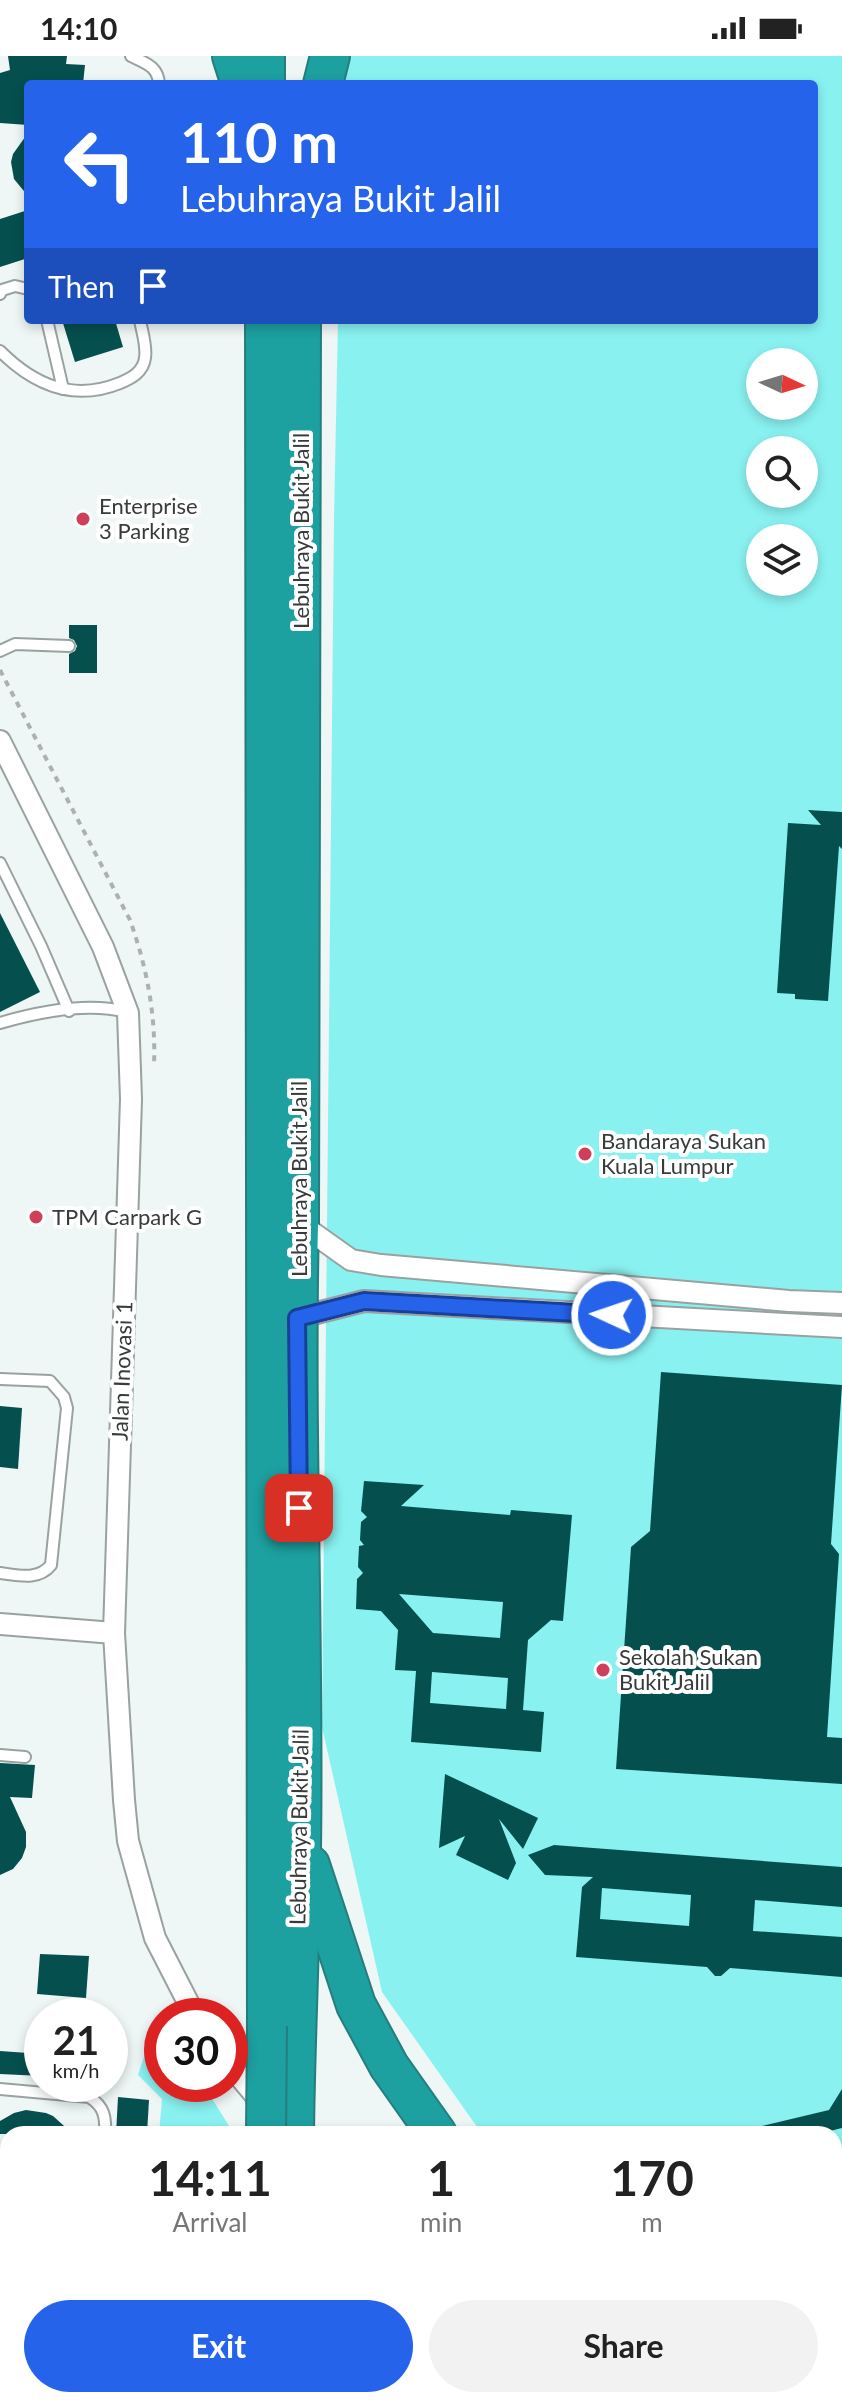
<!DOCTYPE html>
<html lang="en">
<head>
<meta charset="utf-8">
<style>
  :root { --surface:#fff; --page:#f2f2f2; --text:#222; --muted:#767676; --accent:#2563eb }
  body { margin:0; font-family:Lato,sans-serif; background:var(--page); color:var(--text); height:100vh; display:flex; flex-direction:column; font-size:30px; white-space:nowrap }
  * { box-sizing:border-box; margin:0 }
  p { font-size:26px; color:var(--muted) }
  .icon { flex:none; width:44px; height:44px; fill:none; stroke:currentColor; stroke-width:2; stroke-linecap:round; stroke-linejoin:round }
  .map { position:relative; flex:1; overflow:hidden }
  .details { position:absolute; left:0px; top:2070px; width:842px; height:282px; display:flex; flex-direction:column; background:var(--surface); border-radius:24px 24px 0 0; box-shadow:0 4px 12px #0003 }
  .details>* { flex:none }
  .banner { position:absolute; left:24px; top:24px; width:794px; height:244px; border-radius:8px; box-shadow:0 4px 12px #0003; background:#2563eb; color:#fff; overflow:hidden }
  .needle { width:52px; rotate:94deg }
  .buttons { position:absolute; left:746px; top:292px; display:grid; gap:16px }
  .buttons a { display:grid; place-items:center; width:72px; height:72px; border-radius:50%; background:var(--surface); box-shadow:0 4px 12px #0003; font-size:40px }
  .speed { position:absolute; left:24px; top:1942px; display:flex; gap:16px; font-size:40px; font-weight:700; text-align:center }
  .speed>* { display:grid; place-content:center; width:104px; height:104px; border-radius:50%; background:var(--surface); box-shadow:0 4px 12px #0003; line-height:1 }
  .speed small { font-size:20px; font-weight:400 }
  .speed .limit { border:12px solid #d22; background:#fff; color:#111 }
  .pin { position:absolute; display:grid; place-items:center; width:68px; height:68px; color:#fff; margin:-34px; border-radius:16px; box-shadow:0 4px 12px #0006 }
  .me { position:absolute; width:88px; margin:-44px; rotate:273deg; stroke-linejoin:round; filter:drop-shadow(0 0 6px #0008) }
  .turn { display:flex; align-items:center; gap:28px; height:168px; padding:0 24px; font-size:36px }
  .turn .icon { width:104px; height:104px; stroke-width:2.5 }
  .turn b { display:block; font-size:56px; line-height:68px }
  .then { display:flex; align-items:center; height:76px; padding:0 24px; background:#0003; gap:16px; font-size:30px }
  .eta { display:flex; justify-content:space-evenly; align-items:center; height:136px; text-align:center }
  .eta b { font-size:48px; font-weight:700; line-height:56px }
  .button { display:flex; gap:16px; margin-top:auto; padding:16px 24px }
  .button a { flex:1; height:92px; border-radius:48px; background:var(--accent); color:#fff; font-size:32px; font-weight:700; line-height:92px; text-align:center }
  .button a+a { background:var(--page); color:var(--text) }
  .status { display:flex; justify-content:space-between; align-items:center; height:56px; padding:0 40px; background:var(--surface); direction:ltr }
  .status svg { height:22px; fill:currentColor }
  .map>svg:first-child { display:block }
  .green { fill:#89f2f1; fill-rule:evenodd }
  .lines { fill:none; stroke-linecap:round; stroke-linejoin:round }
  .river { stroke:#5bd3d2; stroke-width:36 }
  .building { fill:#064f4f; fill-rule:evenodd }
  .lane-casing { stroke:#99a1a1; stroke-width:14 }
  .street-casing { stroke:#99a1a1; stroke-width:24 }
  .highway-casing { stroke:#267d7d; stroke-width:42 }
  .path { stroke:#abb1b1; stroke-width:4; stroke-dasharray:6 6; stroke-linecap:butt }
  .lane { stroke:#fff; stroke-width:10 }
  .street { stroke:#fff; stroke-width:20 }
  .highway { stroke:#1da0a0; stroke-width:38 }
  .highway-bridge-casing { stroke:#267d7d; stroke-width:42; stroke-linecap:butt }
  .highway-bridge { stroke:#1da0a0; stroke-width:38 }
  .route-casing { stroke:#184099; stroke-width:20 }
  .route { stroke:#2563eb; stroke-width:14 }
  .poi-dot { fill:#cf3f59; stroke:#fff; stroke-width:3 }
  .labels { text-anchor:middle; stroke-width:8; stroke-linejoin:round; paint-order:stroke }
  .poi-label { font-size:22px; fill:#383b3b; stroke:#fff; text-anchor:start }
  .street-label { font-size:22px; fill:#383b3b; stroke:#fff }
</style>
</head>
<body>
<div class="status"><b>14:10</b><svg viewBox="0 0 49 12"><path d="M0 12V9h3v3zM5 12V6h3v6zM10 12V3h3v9zM15 12V0h3v12zM26 1h20v11H26zM47 4h2v5h-2z"/></svg></div>
<div class="map">
<svg width="842" height="2351" viewBox="0 0 842 2351">
  <rect width="100%" height="100%" fill="#eef6f6"/>
  <g class="green">
    <path d="M 345,0 L 842,0 L 842,2171 L 834,2173 L 834,2078 L 482,2078 L 382,1936 L 322,1671 L 334,464 L 338,264 L 814,264 L 814,28 L 343,28 ZM 760,306 L 804,306 L 804,350 L 760,350 ZM 760,394 L 804,394 L 804,438 L 760,438 ZM 760,482 L 804,482 L 804,526 L 760,526 Z"/>
    <polygon points="152,1976 162,1985 162,2028 203,2028 234,2078 159,2078 162,2043 138,2019"/>
    <rect x="182" y="2344" width="60" height="7"/>
  </g>
  <g class="lines">
    <g class="river">
      <polyline points="834,2219 842,2218"/>
      <polyline points="608,2351 617,2344"/>
    </g>
  </g>
  <g class="building">
    <polygon points="8,0 67,0 66,8 85,9 83,28 28,28 28,69 0,67 0,17 10,14"/>
    <polygon points="28,77 28,140 14,123 11,106 13,98"/>
    <polygon points="28,154 28,202 0,211 0,163"/>
    <polygon points="62,264 115,264 123,291 75,306"/>
    <polygon points="69,569 97,569 97,617 69,617 69,598 75,595 77,590 74,584 69,582"/>
    <polygon points="808,754 842,756 842,793 839,790 828,945 795,943 795,938 777,937 788,767 821,769"/>
    <polygon points="0,857 40,936 0,956"/>
    <polygon points="661,1316 842,1329 831,1488 839,1498 827,1681 842,1682 842,1728 616,1713 631,1491 650,1475"/>
    <polygon points="0,1350 22,1352 18,1413 0,1411"/>
    <path d="M 364,1425 L 424,1429 L 401,1450 L 510,1459 L 511,1454 L 572,1459 L 563,1565 L 551,1564 L 528,1584 L 523,1654 L 544,1656 L 541,1696 L 411,1686 L 416,1615 L 395,1614 L 398,1574 L 381,1555 L 356,1553 L 357,1523 L 363,1517 L 358,1511 L 359,1490 L 364,1489 L 360,1484 L 361,1466 L 367,1461 L 361,1455 ZM 399,1538 L 503,1546 L 500,1582 L 433,1577 ZM 432,1616 L 508,1622 L 506,1653 L 430,1647 Z"/>
    <polygon points="0,1707 35,1709 32,1742 10,1741 26,1776 26,1791 22,1802 13,1813 0,1819"/>
    <polygon points="445,1718 538,1762 523,1793 499,1763 516,1807 508,1824 456,1799 465,1780 439,1792"/>
    <path d="M 554,1789 L 842,1811 L 842,1851 L 755,1844 L 753,1875 L 842,1881 L 842,1921 L 730,1912 L 721,1920 L 715,1920 L 707,1911 L 576,1901 L 582,1831 L 593,1821 L 545,1819 L 528,1799 ZM 602,1832 L 691,1839 L 689,1870 L 600,1863 Z"/>
    <polygon points="40,1898 89,1900 86,1942 37,1938"/>
    <polygon points="0,1995 42,1998 42,2020 0,2018"/>
    <polygon points="842,2033 842,2072 818,2078 755,2078 754,2072 829,2054"/>
    <polygon points="118,2041 149,2044 147,2078 116,2078"/>
    <polygon points="26,2054 46,2057 53,2060 73,2078 0,2078 0,2065 14,2057"/>
  </g>
  <g class="lines">
    <defs>
      <g id="lane">
        <path d="M 131,0 C 145,7 158,10 159,28"/>
        <polyline points="0,238 2,234 15,230 28,233"/>
        <polyline points="47,264 63,333"/>
        <path d="M 0,295 C 34,329 73,346 120,327 C 132,322 143,316 145,302 C 147,290 142,276 140,264"/>
        <polyline points="0,595 15,588 69,590"/>
        <polyline points="0,807 41,890 69,955"/>
        <path d="M 0,967 C 38,956 88,946 126,956"/>
        <path d="M 0,1323 L 50,1325 L 64,1341 L 67,1352 L 51,1509 C 38,1525 18,1519 0,1517"/>
        <polyline points="0,1699 25,1701"/>
        <path d="M 0,2033 L 89,2041 C 104,2050 106,2061 105,2078"/>
        <polyline points="0,2171 8,2171"/>
        <polyline points="0,2222 8,2223"/>
      </g>
      <g id="street">
        <polyline points="0,685 103,891 128,957 131,1043 114,1577 124,1744 128,1785 155,1882 195,1960"/>
        <polyline points="299,1167 351,1204 381,1209 789,1245 842,1247"/>
        <polyline points="297,1262 364,1245 842,1271"/>
        <polyline points="0,1568 114,1577"/>
        <polyline points="230,2009 265,2051"/>
        <polyline points="585,2344 601,2351"/>
        <polyline points="812,2344 833,2351"/>
      </g>
      <g id="highway">
        <polyline points="232,0 241,28"/>
        <polyline points="265,0 265,28"/>
        <polyline points="323,28 330,0"/>
        <polyline points="265,264 267,1970"/>
        <polyline points="310,1809 356,1949 389,2010 437,2078"/>
        <path d="M 294,2078 C 295,1983 300,1888 301,1793 C 304,1584 294,1376 299,1167 L 301,264"/>
        <polyline points="269,2344 269,2351"/>
        <polyline points="296,2344 296,2351"/>
        <polyline points="327,2351 328,2344"/>
      </g>
    </defs>
    <use href="#lane" class="lane-casing"/>
    <use href="#street" class="street-casing"/>
    <use href="#highway" class="highway-casing"/>
    <path class="path" d="M 0,614 L 130,864 C 147,912 156,959 154,1009"/>
    <use href="#lane" class="lane"/>
    <use href="#street" class="street"/>
    <use href="#highway" class="highway"/>
    <defs>
      <polyline id="highway-bridge" points="266,2078 267,1970"/>
    </defs>
    <use href="#highway-bridge" class="highway-bridge-casing"/>
    <use href="#highway-bridge" class="highway-bridge"/>
  </g>
  <g class="lines">
    <defs>
      <polyline id="route" points="299,1452 297,1262 364,1245 612,1259"/>
    </defs>
    <use href="#route" class="route-casing"/>
    <use href="#route" class="route"/>
  </g>
  <g class="poi-dot">
    <circle cx="83" cy="463" r="8"/>
    <circle cx="585" cy="1098" r="8"/>
    <circle cx="36" cy="1161" r="8"/>
    <circle cx="603" cy="1614" r="8"/>
  </g>
  <g class="labels">
    <g class="poi-label">
      <text x="99" y="458">Enterprise<tspan x="99" dy="25">3 Parking</tspan></text>
      <text x="601" y="1093">Bandaraya Sukan<tspan x="601" dy="25">Kuala Lumpur</tspan></text>
      <text x="52" y="1169">TPM Carpark G</text>
      <text x="619" y="1609">Sekolah Sukan<tspan x="619" dy="25">Bukit Jalil</tspan></text>
    </g>
    <g class="street-label">
      <text transform="translate(301 475) rotate(-90)" y="8">Lebuhraya Bukit Jalil</text>
      <text transform="translate(299 1123) rotate(-90)" y="8">Lebuhraya Bukit Jalil</text>
      <text transform="translate(122 1315) rotate(-88)" y="8">Jalan Inovasi 1</text>
      <text transform="translate(299 1771) rotate(-89)" y="8">Lebuhraya Bukit Jalil</text>
    </g>
  </g>
</svg>
<div class="buttons">
<a><svg class="needle" viewBox="-14 -14 28 28"><path d="M0-13l5 13h-10z" fill="#e53935"/><path d="M0 13l5-13h-10z" fill="#767676"/></svg></a>
<a><svg class="icon" aria-label="search" viewBox="0 0 24 24"><circle cx="10" cy="10" r="6"/><path d="M15 15l6 6"/></svg></a>
<a><svg class="icon" aria-label="layers" viewBox="0 0 24 24"><path d="M12 4l9 5-9 5-9-5zM3 14l9 5 9-5"/></svg></a>
</div>
<div class="speed"><div>21<small>km/h</small></div><div class="limit">30</div></div>
<div class="pin" style="left:299px;top:1452px;background:#d93025"><svg class="icon" aria-label="arrive" viewBox="0 0 24 24"><path d="M6 21V4h12l-3 4 3 4H6"/></svg></div>
<svg class="me" style="left:612px;top:1259px" viewBox="-20 -20 40 40"><circle r="17" fill="#2563eb" stroke="#fff" stroke-width="3"/><path d="M0-11L8 9 0 5-8 9z" fill="#fff"/></svg>
<div class="banner">
<div class="turn"><svg class="icon" aria-label="left" viewBox="0 0 24 24"><path d="M17 20v-9H6M10 6l-5 5 5 5"/></svg><div><b>110 m</b>Lebuhraya Bukit Jalil</div></div>
<div class="then">Then<svg class="icon" aria-label="arrive" viewBox="0 0 24 24"><path d="M6 21V4h12l-3 4 3 4H6"/></svg></div>
</div>
<section class="details">
<div class="eta">
<div><b>14:11</b><p>Arrival</p></div>
<div><b>1</b><p>min</p></div>
<div><b>170</b><p>m</p></div>
</div>
<div class="button"><a>Exit</a><a>Share</a></div>
</section>
</div>
</body>
</html>
